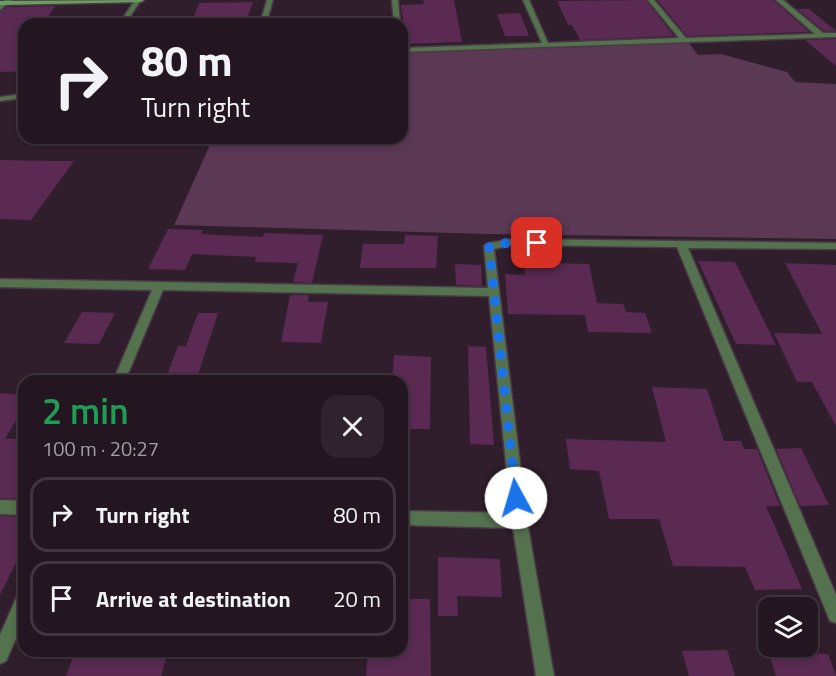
<!DOCTYPE html>
<html lang="en">
<head>
<meta charset="utf-8">
<style>
  :root { --surface:#241621; --page:#30232e; --text:#f1f3f6; --muted:#a39fa5; --line:#41353f }
  body { margin:0; font-family:"Titillium Web",sans-serif; background:var(--page); color:var(--text); height:100vh; display:flex; flex-direction:column; font-size:22px; white-space:nowrap }
  * { box-sizing:border-box; margin:0 }
  p { font-size:20px; color:var(--muted) }
  .icon { flex:none; width:33px; height:33px; fill:none; stroke:currentColor; stroke-width:2; stroke-linecap:round; stroke-linejoin:round }
  .map { position:relative; flex:1; overflow:hidden }
  .details { position:absolute; left:18px; top:375px; width:390px; height:282px; display:flex; flex-direction:column; background:var(--surface); border-radius:18px; box-shadow:0 3px 9px #0003,0 0 0 2px var(--line) }
  .details>* { flex:none }
  .banner { position:absolute; left:18px; top:18px; width:390px; height:126px; border-radius:18px; box-shadow:0 3px 9px #0003,0 0 0 2px var(--line); background:#241621; color:var(--text); overflow:hidden }
  .tools { position:absolute; left:758px; top:597px; display:grid; gap:12px }
  .tools a { display:grid; place-items:center; width:60px; height:60px; border-radius:12px; background:var(--surface); box-shadow:0 3px 9px #0003,0 0 0 2px var(--line); font-size:30px }
  .pin { position:absolute; display:grid; place-items:center; width:51px; height:51px; color:#fff; margin:-26px; border-radius:12px; box-shadow:0 3px 9px #0006 }
  .me { position:absolute; width:66px; margin:-33px; rotate:354deg; stroke-linejoin:round; filter:drop-shadow(0 0 4px #0008) }
  .turn { display:flex; align-items:center; gap:21px; height:126px; padding:0 24px; font-size:27px }
  .turn .icon { width:78px; height:78px; stroke-width:2.5 }
  .turn b { display:block; font-size:42px; line-height:51px }
  .round { display:grid; place-items:center; flex:none; width:63px; height:63px; border-radius:18px; background:var(--page) }
  .summary { display:flex; align-items:center; justify-content:space-between; height:102px; padding:0 24px }
  h1 { font-size:36px; font-weight:600; line-height:45px; color:#1e9e55 }
  ul { padding:0; list-style:none }
  li { display:flex; align-items:center; gap:18px; height:75px; margin:0 12px 9px; padding:0 12px; border:3px solid var(--line); border-radius:18px }
  li div { flex:1 }
  li b { display:block; font-size:22px }
  li em { font-style:normal }
  .map>svg:first-child { display:block }
  .green { fill:#5b3854 }
  .building { fill:#5a2a52 }
  .lines { fill:none; stroke-linecap:round; stroke-linejoin:round }
  .street-casing { stroke:#4a3946; stroke-width:3 }
  .secondary-casing { stroke:#4a3946; stroke-width:3 }
  .street { fill:#53724d; fill-rule:evenodd }
  .secondary { fill:#6b9d62; fill-rule:evenodd }
  .route { stroke:#1a73e8; stroke-width:10; stroke-dasharray:0 18 }
</style>
</head>
<body>
<div class="map">
<svg width="836" height="676" viewBox="0 0 836 676">
  <rect width="100%" height="100%" fill="#301e2c"/>
  <polygon class="green" points="688,42 698,55 721,54 787,72 795,82 836,84 836,239 488,234 174,225 213,138 402,138 402,52"/>
  <g class="building">
    <polygon points="423,0 454,0 462,42 406,44 401,5 424,4"/>
    <polygon points="646,0 674,36 580,40 572,25 568,25 557,1"/>
    <polygon points="657,0 773,0 809,32 687,36"/>
    <polygon points="253,2 245,24 191,24 199,3"/>
    <polygon points="55,6 43,24 24,24 24,71 0,72 0,12 7,7"/>
    <polygon points="797,9 809,9 836,31 824,31"/>
    <polygon points="520,13 529,36 505,36 497,14"/>
    <polygon points="836,39 836,66 805,40"/>
    <polygon points="0,160 53,161 74,161 31,220 0,219"/>
    <polygon points="168,229 203,230 201,234 263,237 264,233 323,235 312,283 293,282 298,263 255,262 256,257 192,254 185,270 148,269"/>
    <polygon points="405,235 438,236 436,268 360,268 363,244 404,244"/>
    <polygon points="698,261 735,262 776,345 736,344"/>
    <polygon points="524,262 589,264 597,303 623,304 626,312 645,313 652,333 588,332 585,315 508,314 505,274 525,275"/>
    <polygon points="785,263 836,265 836,426 812,382 797,382 774,333 822,334"/>
    <polygon points="455,264 481,265 482,286 456,285"/>
    <polygon points="290,295 309,295 308,302 328,302 321,343 281,342"/>
    <polygon points="82,312 115,313 99,344 64,343"/>
    <polygon points="198,313 218,313 196,381 165,381 178,346 186,346"/>
    <polygon points="468,346 486,347 494,445 470,444"/>
    <polygon points="394,355 431,357 430,429 402,429 402,381 392,380"/>
    <polygon points="652,387 707,389 724,441 741,441 744,449 757,449 780,506 766,506 802,589 755,590 745,567 673,566 659,519 609,519 599,471 570,469 566,439 666,442"/>
    <polygon points="0,393 24,395 24,407 5,439 24,439 24,499 0,498"/>
    <polygon points="801,448 829,505 800,506 776,449"/>
    <polygon points="0,516 24,517 24,547 0,595"/>
    <polygon points="438,557 500,559 502,597 457,596 458,616 438,616"/>
    <polygon points="402,599 430,599 431,676 366,676 368,651 402,651"/>
    <polygon points="727,650 735,676 689,676 682,651"/>
    <polygon points="106,651 168,651 161,676 66,676 74,655 105,655"/>
    <polygon points="769,653 828,654 836,676 776,676"/>
  </g>
  <g class="lines">
    <defs>
      <g id="street">
        <polygon points="5,0 12,0 0,10 0,5"/>
        <polygon points="135,0 141,0 125,24 119,24"/>
        <polygon points="267,0 273,0 266,24 260,24"/>
        <polygon points="392,0 398,0 400,24 394,24"/>
        <polygon points="523,0 529,0 548,43 679,38 648,0 654,0 686,38 815,34 776,0 783,0 823,33 836,33 836,37 402,52 402,48 542,43"/>
        <polygon points="24,94 24,98 0,101 0,97"/>
        <polygon points="513,239 836,243 836,249 688,248 836,595 836,623 830,621 677,247 513,245 494,249 527,521 554,676 536,676 513,528 402,525 402,511 511,513 489,296 163,290 125,381 113,381 152,290 0,287 0,279 488,288 484,246 489,243"/>
        <polygon points="0,500 24,501 24,515 0,514"/>
        <polygon points="24,592 24,620 6,661 0,664 0,635 18,594"/>
      </g>
      <polygon id="secondary" points="144,0 141,2 0,5 0,1"/>
    </defs>
    <use href="#street" class="street-casing"/>
    <use href="#secondary" class="secondary-casing"/>
    <use href="#street" class="street"/>
    <use href="#secondary" class="secondary"/>
  </g>
  <g class="lines">
    <polyline class="route" points="516,498 489,246 513,242 537,243"/>
  </g>
</svg>
<div class="tools">
<a><svg class="icon" aria-label="layers" viewBox="0 0 24 24"><path d="M12 4l9 5-9 5-9-5zM3 14l9 5 9-5"/></svg></a>
</div>
<div class="pin" style="left:537px;top:243px;background:#d93025"><svg class="icon" aria-label="arrive" viewBox="0 0 24 24"><path d="M6 21V4h12l-3 4 3 4H6"/></svg></div>
<svg class="me" style="left:516px;top:498px" viewBox="-20 -20 40 40"><circle r="19" fill="#fff"/><path d="M0-13L10 11 0 6-10 11z" fill="#1a73e8"/></svg>
<div class="banner">
<div class="turn"><svg class="icon" aria-label="right" viewBox="0 0 24 24"><path d="M7 20v-9h11M14 6l5 5-5 5"/></svg><div><b>80 m</b>Turn right</div></div>
</div>
<section class="details">
<div class="summary"><div><h1>2 min</h1><p>100 m · 20:27</p></div><a class="round"><svg class="icon" aria-label="close" viewBox="0 0 24 24"><path d="M6 6l12 12M18 6L6 18"/></svg></a></div>
<ul>
<li><svg class="icon" aria-label="right" viewBox="0 0 24 24"><path d="M7 20v-9h11M14 6l5 5-5 5"/></svg><div><b>Turn right</b></div><em>80 m</em></li>
<li><svg class="icon" aria-label="arrive" viewBox="0 0 24 24"><path d="M6 21V4h12l-3 4 3 4H6"/></svg><div><b>Arrive at destination</b></div><em>20 m</em></li>
</ul>
</section>
</div>
</body>
</html>
